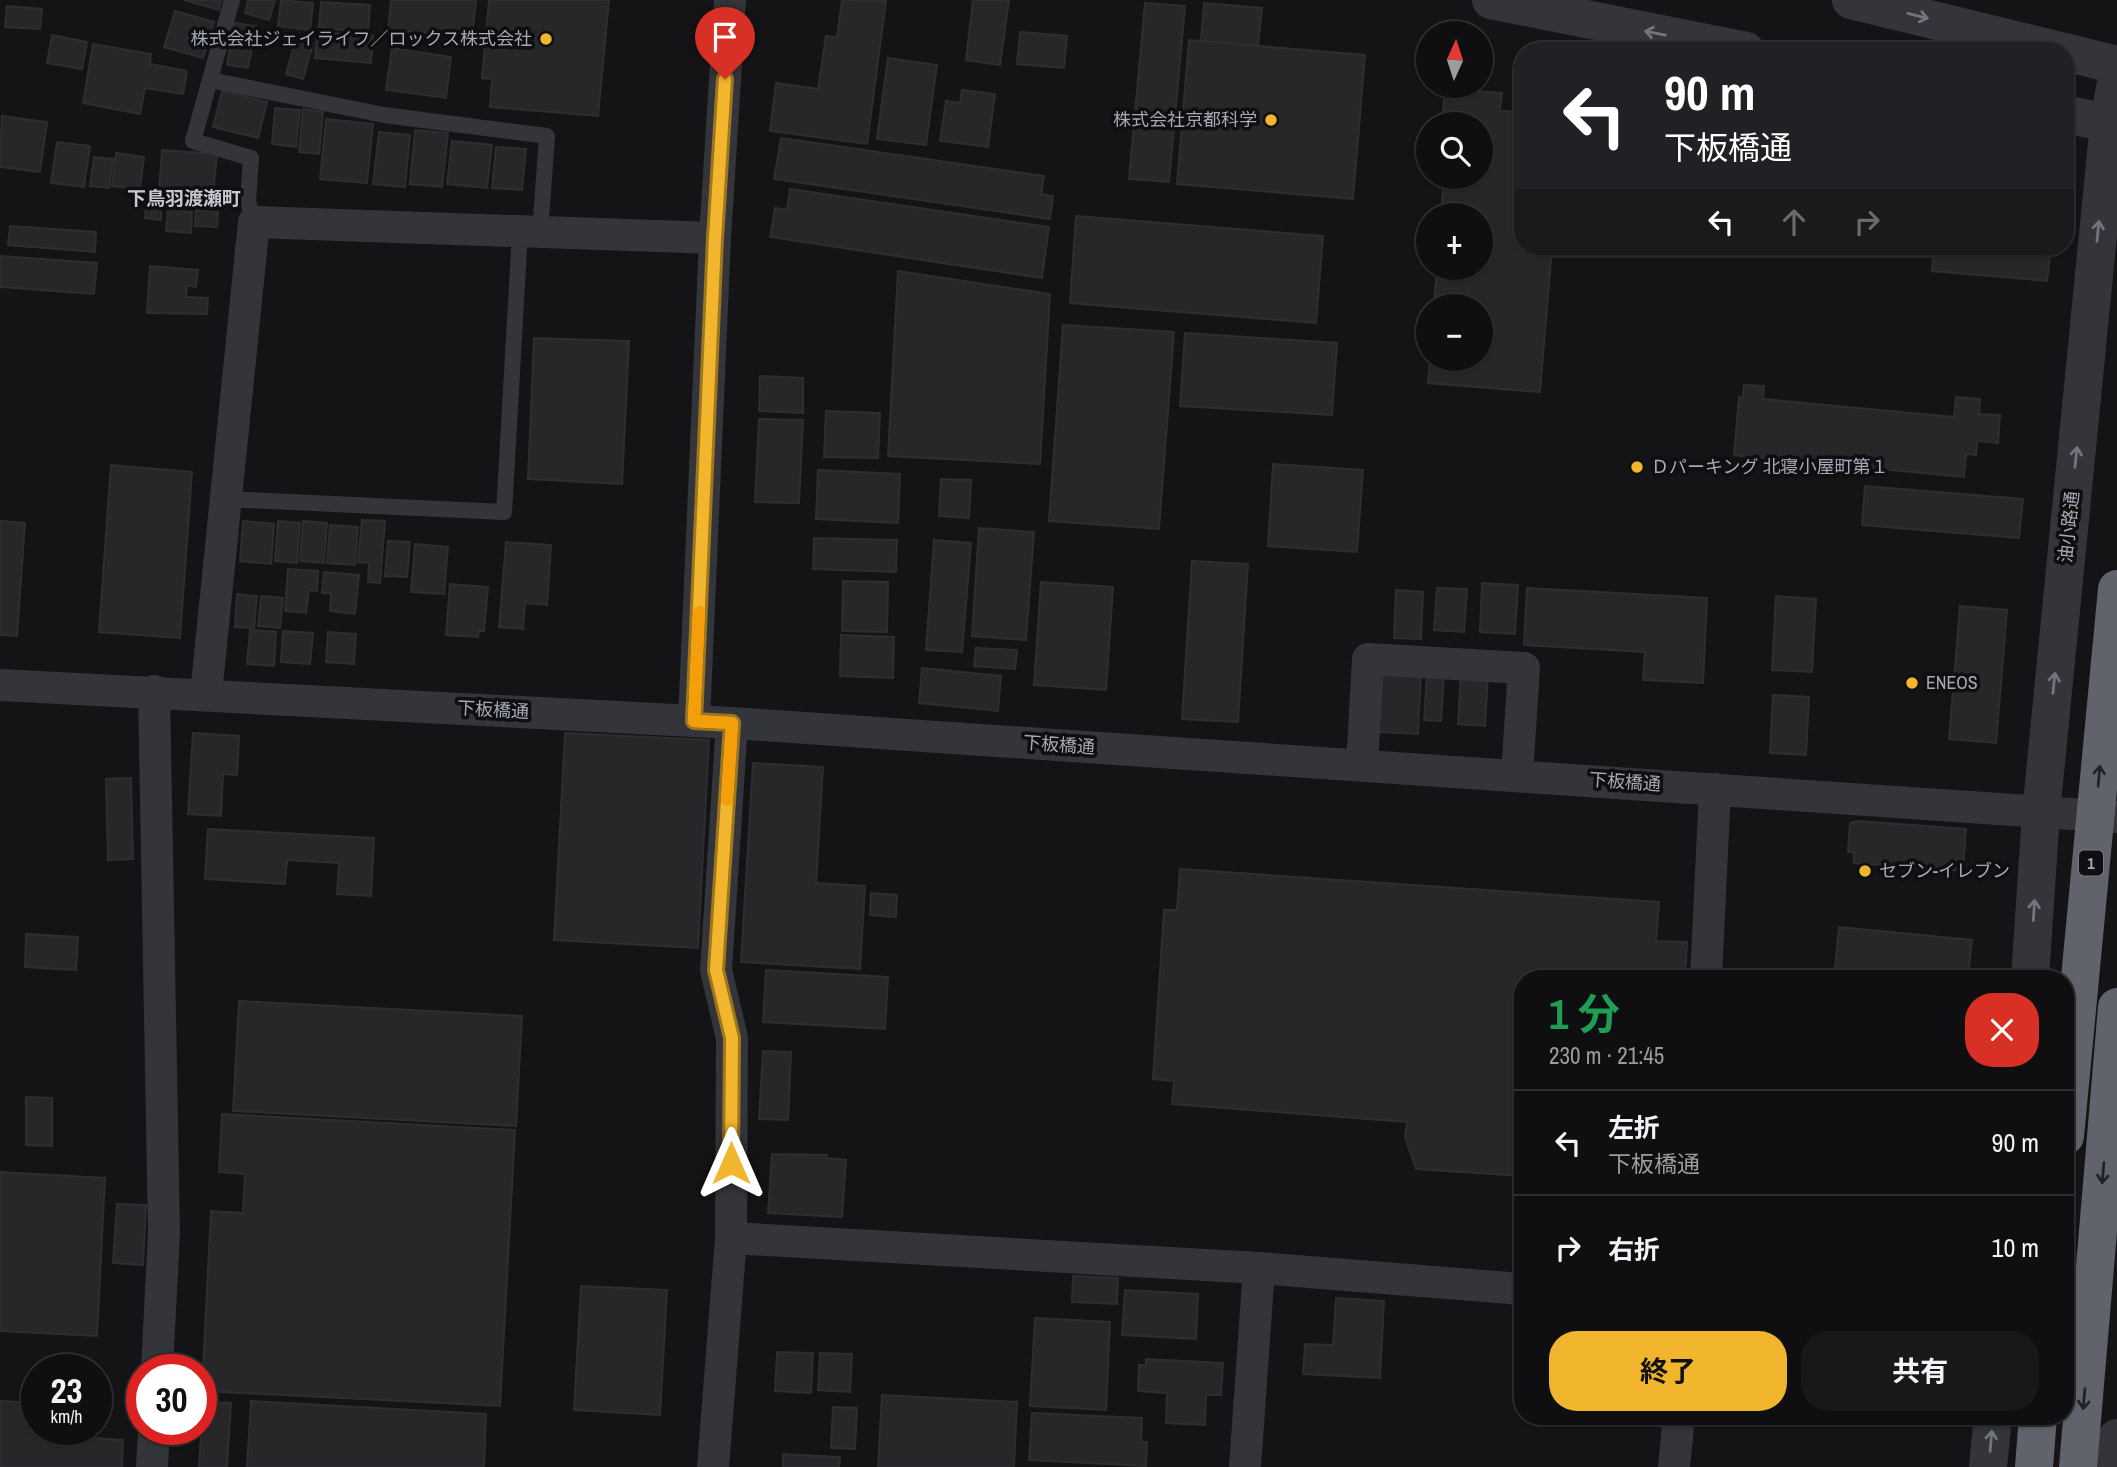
<!DOCTYPE html>
<html lang="ja">
<head>
<meta charset="utf-8">
<style>
  :root { --surface:#0f0e10; --page:#181719; --text:#f1f3f6; --muted:#9b9c9f; --line:#2f2e30; --accent:#f2b62e }
  body { margin:0; font-family:"Archivo Narrow","Noto Sans JP",sans-serif; background:var(--page); color:var(--text); height:100vh; display:flex; flex-direction:column; font-size:26px; white-space:nowrap }
  * { box-sizing:border-box; margin:0 }
  p { font-size:23px; color:var(--muted) }
  .icon { flex:none; width:38px; height:38px; fill:none; stroke:currentColor; stroke-width:2; stroke-linecap:round; stroke-linejoin:round }
  .map { position:relative; flex:1; overflow:hidden }
  .details { position:absolute; left:1514px; top:970px; width:560px; height:455px; display:flex; flex-direction:column; background:var(--surface); border-radius:28px; box-shadow:0 2px 5px #0004,0 0 0 2px var(--line) }
  .details>* { flex:none }
  .top-card { position:absolute; left:1514px; top:42px; width:560px; height:214px; border-radius:28px; box-shadow:0 2px 5px #0004,0 0 0 2px var(--line); background:#202124; color:#fff; overflow:hidden }
  .needle { width:46px; rotate:3deg }
  .fabs { position:absolute; left:1416px; top:21px; display:grid; gap:14px }
  .fabs a { display:grid; place-items:center; width:77px; height:77px; border-radius:50%; background:var(--surface); box-shadow:0 2px 5px #0004,0 0 0 2px var(--line); font-size:35px }
  .speed { position:absolute; left:21px; top:1354px; display:flex; gap:14px; font-size:35px; font-weight:700; text-align:center }
  .speed>* { display:grid; place-content:center; width:91px; height:91px; border-radius:50%; background:var(--surface); box-shadow:0 2px 5px #0004,0 0 0 2px var(--line); line-height:1 }
  .speed small { font-size:18px; font-weight:400 }
  .speed .limit { border:10px solid #d22; background:#fff; color:#111 }
  .pin { position:absolute; display:grid; place-items:center; width:60px; height:60px; color:#fff; margin:-72px -30px; border-radius:50% 50% 50% 0; rotate:-45deg; box-shadow:0 0 7px #0007 }
  .pin .icon { rotate:45deg }
  .me { position:absolute; width:77px; margin:-38px; rotate:0deg; stroke-linejoin:round; filter:drop-shadow(0 0 5px #0008) }
  .turn { display:flex; align-items:center; gap:24px; height:147px; padding:0 35px; font-size:32px }
  .turn .icon { width:91px; height:91px; stroke-width:2.5 }
  .turn b { display:block; font-size:49px; line-height:60px }
  .lanes { display:flex; align-items:center; height:66px; padding:0 35px; background:#0003; justify-content:center; gap:35px; direction:ltr }
  .lanes .off { opacity:.35 }
  .round { display:grid; place-items:center; flex:none; width:74px; height:74px; border-radius:28px; background:var(--page) }
  .headline { display:flex; align-items:center; justify-content:space-between; height:119px; padding:0 35px }
  h1 { font-size:42px; font-weight:700; line-height:52px; color:#1e9e55 }
  .cta { display:flex; gap:14px; margin-top:auto; padding:14px 35px }
  .cta a { flex:1; height:80px; border-radius:28px; background:var(--accent); color:#111; font-size:28px; font-weight:700; line-height:80px; text-align:center }
  .cta a+a { background:var(--page); color:var(--text) }
  ul { padding:0; list-style:none }
  li { display:flex; align-items:center; gap:21px; height:105px; padding:0 35px; border-top:2px solid var(--line) }
  li div { flex:1 }
  li b { display:block; font-size:26px }
  li em { font-style:normal }
  .map>svg:first-child { display:block }
  .building { fill:#272629; stroke:#2e2d31; stroke-width:2 }
  .lines { fill:none; stroke-linecap:round; stroke-linejoin:round }
  .service { stroke:#34353a; stroke-width:16 }
  .minor { stroke:#34353a; stroke-width:32 }
  .tertiary { stroke:#34353a; stroke-width:38 }
  .motorway { stroke:#60636b; stroke-width:38 }
  .motorway-bridge { stroke:#60636b; stroke-width:38 }
  .oneway { stroke:#72757e }
  .oneway2 { stroke:#232327 }
  .route-casing { stroke:#9d761e; stroke-width:18 }
  .route { stroke:#f2b62e; stroke-width:12 }
  .slow { stroke:#f59e0b; stroke-width:12 }
  .poi-dot { fill:#f2b62e; stroke:#0f0e10; stroke-width:2.5 }
  .labels { text-anchor:middle; stroke-width:7; stroke-linejoin:round; paint-order:stroke }
  .shield { fill:#0f0e10; stroke:#787b84; stroke-width:2 }
  .shield-label { font-size:16px; font-weight:bold; fill:#a5aab6 }
  .poi-label { font-size:18px; fill:#a5aab6; stroke:#0f0e10; text-anchor:start }
  .street-label { font-size:18px; fill:#a5aab6; stroke:#0f0e10 }
  .neighbourhood-label { font-size:19px; font-weight:bold; fill:#c6c9d2; stroke:#0f0e10 }
</style>
</head>
<body>
<div class="map">
<svg width="2117" height="1467" viewBox="0 0 2117 1467">
  <rect width="100%" height="100%" fill="#141315"/>
  <g class="building">
    <polygon points="184,0 221,0 219,10"/>
    <polygon points="248,0 275,0 269,20 245,13"/>
    <polygon points="281,0 313,3 310,30 278,26"/>
    <polygon points="391,0 476,0 472,37 388,30"/>
    <polygon points="489,0 609,0 598,116 490,107 492,79 482,78"/>
    <polygon points="842,0 886,1 867,144 770,131 776,83 818,89 826,36 837,37"/>
    <polygon points="973,0 1009,0 1000,65 966,60"/>
    <polygon points="321,2 370,5 368,32 319,28"/>
    <polygon points="1145,3 1185,6 1169,182 1129,179"/>
    <polygon points="1204,3 1262,8 1258,46 1201,41"/>
    <polygon points="7,6 42,9 40,29 5,27"/>
    <polygon points="175,11 214,22 203,58 164,47"/>
    <polygon points="234,23 256,26 248,68 227,65"/>
    <polygon points="317,32 373,36 371,63 315,58"/>
    <polygon points="1020,32 1067,36 1064,68 1017,64"/>
    <polygon points="52,35 87,42 82,69 47,63"/>
    <polygon points="296,39 313,44 303,79 286,74"/>
    <polygon points="1189,40 1365,55 1353,199 1177,184"/>
    <polygon points="93,44 151,54 150,64 187,71 183,94 145,88 140,114 83,103"/>
    <polygon points="392,48 451,57 446,98 386,90"/>
    <polygon points="888,58 937,65 926,145 877,139"/>
    <polygon points="1445,89 1502,93 1500,111 1522,112 1522,247 1552,247 1540,392 1428,383 1430,359 1480,359 1480,306 1434,306 1437,268 1480,268 1480,215 1441,215 1444,177 1480,177 1480,124 1448,124 1449,115 1443,114"/>
    <polygon points="962,90 995,94 988,147 940,141 946,101 960,103"/>
    <polygon points="222,91 267,102 258,138 213,127"/>
    <polygon points="275,108 300,110 296,147 272,144"/>
    <polygon points="303,109 323,112 319,154 299,152"/>
    <polygon points="2,116 47,122 40,172 0,167"/>
    <polygon points="326,119 373,124 367,183 320,179"/>
    <polygon points="415,130 448,133 442,187 410,184"/>
    <polygon points="379,132 410,135 405,187 373,184"/>
    <polygon points="781,138 1044,176 1041,194 1053,196 1050,219 774,179"/>
    <polygon points="452,141 492,145 487,188 447,184"/>
    <polygon points="57,142 90,146 84,187 51,183"/>
    <polygon points="496,147 526,149 522,190 492,188"/>
    <polygon points="162,150 217,154 213,195 159,191"/>
    <polygon points="116,153 144,157 140,189 112,186"/>
    <polygon points="94,157 113,159 109,188 90,186"/>
    <polygon points="790,189 1049,227 1042,278 770,237 775,208 787,210"/>
    <polygon points="146,208 161,209 161,220 145,218"/>
    <polygon points="168,210 192,212 191,233 166,231"/>
    <polygon points="196,210 218,212 217,227 195,226"/>
    <polygon points="1076,216 1323,236 1316,323 1070,303"/>
    <polygon points="10,226 96,232 95,252 8,245"/>
    <polygon points="1934,247 2051,247 2047,281 1932,271"/>
    <polygon points="0,256 97,263 94,294 0,287"/>
    <polygon points="150,266 198,270 196,287 187,285 186,297 208,298 207,314 147,313"/>
    <polygon points="898,271 1050,294 1040,464 888,456"/>
    <polygon points="1063,325 1174,332 1159,529 1049,521"/>
    <polygon points="1185,333 1337,343 1332,415 1180,406"/>
    <polygon points="534,338 629,341 622,484 528,479"/>
    <polygon points="760,376 803,378 803,413 759,411"/>
    <polygon points="1744,385 1764,386 1763,399 1954,417 1956,397 1980,399 1979,414 2000,415 1998,443 1977,441 1976,455 1966,454 1964,477 1734,455 1739,397 1743,398"/>
    <polygon points="826,411 880,413 878,458 824,457"/>
    <polygon points="759,419 803,420 799,503 755,502"/>
    <polygon points="1273,464 1363,470 1357,552 1268,546"/>
    <polygon points="111,465 192,472 180,638 99,632"/>
    <polygon points="818,470 900,474 898,523 816,519"/>
    <polygon points="941,479 971,480 969,518 939,516"/>
    <polygon points="1865,486 2023,499 2019,538 1862,525"/>
    <polygon points="362,520 385,521 380,583 368,582 369,563 358,562"/>
    <polygon points="0,521 25,523 17,636 0,635"/>
    <polygon points="243,521 274,524 271,564 240,561"/>
    <polygon points="278,521 300,523 297,563 275,561"/>
    <polygon points="303,521 327,523 324,563 300,561"/>
    <polygon points="330,525 358,527 355,565 327,563"/>
    <polygon points="979,528 1034,532 1026,640 972,636"/>
    <polygon points="814,538 897,540 896,572 813,569"/>
    <polygon points="934,540 971,543 962,652 926,650"/>
    <polygon points="388,541 410,542 407,577 385,576"/>
    <polygon points="506,542 551,545 547,605 525,603 523,629 499,627"/>
    <polygon points="415,544 448,547 444,594 411,592"/>
    <polygon points="1192,561 1248,564 1238,722 1182,719"/>
    <polygon points="288,569 318,571 317,591 309,590 306,613 285,611"/>
    <polygon points="324,572 359,575 355,614 330,611 331,593 322,593"/>
    <polygon points="843,581 888,582 887,632 842,631"/>
    <polygon points="1041,582 1113,587 1106,690 1034,685"/>
    <polygon points="1482,583 1518,585 1515,634 1480,632"/>
    <polygon points="450,584 488,587 484,631 479,631 478,637 446,635"/>
    <polygon points="1437,588 1467,589 1464,632 1434,630"/>
    <polygon points="1527,588 1707,598 1703,683 1643,680 1645,652 1524,645"/>
    <polygon points="1396,590 1423,592 1421,639 1394,638"/>
    <polygon points="237,594 257,596 254,628 235,627"/>
    <polygon points="261,596 283,598 280,628 258,626"/>
    <polygon points="1776,596 1816,599 1812,672 1772,670"/>
    <polygon points="1960,606 2007,610 1996,743 1949,739"/>
    <polygon points="250,630 276,632 274,666 247,664"/>
    <polygon points="283,631 313,633 310,664 281,662"/>
    <polygon points="328,632 356,634 354,664 326,662"/>
    <polygon points="841,635 894,637 893,678 840,676"/>
    <polygon points="976,648 1017,650 1015,669 974,666"/>
    <polygon points="922,668 1001,676 998,711 919,703"/>
    <polygon points="1383,672 1421,674 1418,734 1379,732"/>
    <polygon points="1427,673 1444,674 1441,721 1424,720"/>
    <polygon points="1461,673 1488,674 1485,726 1458,724"/>
    <polygon points="1773,695 1809,697 1806,755 1770,753"/>
    <polygon points="193,733 239,736 237,775 223,774 221,816 188,814"/>
    <polygon points="565,733 709,740 698,948 554,940"/>
    <polygon points="753,763 823,767 816,883 865,886 860,969 741,962"/>
    <polygon points="131,778 133,859 108,860 106,779"/>
    <polygon points="1857,821 1966,829 1963,871 1854,863 1854,852 1848,852 1850,823"/>
    <polygon points="208,829 374,838 371,896 337,894 339,863 287,860 285,884 205,879"/>
    <polygon points="1180,869 1659,902 1656,941 1687,942 1685,978 1522,978 1522,1176 1416,1169 1405,1137 1407,1122 1172,1104 1174,1081 1153,1079 1164,910 1177,910"/>
    <polygon points="871,893 897,895 896,917 870,915"/>
    <polygon points="1839,927 1972,940 1968,978 1834,978"/>
    <polygon points="26,934 78,937 76,970 25,967"/>
    <polygon points="766,970 888,977 885,1029 763,1022"/>
    <polygon points="239,1001 522,1016 516,1126 233,1111"/>
    <polygon points="763,1051 791,1052 788,1120 759,1119"/>
    <polygon points="26,1097 52,1098 52,1146 26,1145"/>
    <polygon points="222,1114 515,1130 500,1406 202,1391 211,1211 243,1213 245,1174 219,1172"/>
    <polygon points="772,1154 827,1155 826,1158 846,1160 842,1217 768,1213"/>
    <polygon points="0,1172 105,1178 97,1336 0,1331"/>
    <polygon points="117,1204 146,1205 143,1265 113,1263"/>
    <polygon points="1073,1276 1118,1278 1117,1304 1072,1302"/>
    <polygon points="581,1286 667,1290 660,1415 574,1410"/>
    <polygon points="1125,1290 1198,1294 1196,1339 1122,1335"/>
    <polygon points="1336,1298 1384,1301 1380,1378 1303,1374 1305,1344 1333,1345"/>
    <polygon points="1035,1318 1110,1322 1106,1410 1030,1406"/>
    <polygon points="777,1352 813,1353 811,1393 775,1391"/>
    <polygon points="820,1353 852,1354 850,1392 818,1390"/>
    <polygon points="1146,1359 1223,1363 1221,1395 1206,1395 1205,1425 1166,1423 1167,1393 1138,1391 1139,1365 1146,1365"/>
    <polygon points="882,1395 1017,1402 1014,1467 878,1467"/>
    <polygon points="0,1401 37,1403 37,1430 44,1430 43,1435 123,1440 122,1467 0,1467"/>
    <polygon points="251,1401 486,1414 484,1467 247,1467"/>
    <polygon points="203,1402 231,1403 227,1467 199,1467"/>
    <polygon points="833,1407 857,1408 855,1449 831,1448"/>
    <polygon points="1032,1413 1142,1418 1141,1442 1147,1442 1146,1466 1029,1460"/>
    <polygon points="783,1454 840,1457 839,1467 783,1467"/>
  </g>
  <g class="lines">
    <g class="service">
      <polyline points="232,0 193,141 251,158 248,201 254,222"/>
      <polyline points="210,80 384,115 547,136 540,233"/>
      <polyline points="226,499 504,512 520,233"/>
    </g>
    <g class="minor">
      <polyline points="0,685 732,723 2117,817"/>
      <polyline points="154,691 164,1232 157,1370"/>
      <polyline points="206,694 254,222 715,238"/>
      <polyline points="694,721 715,238 730,0"/>
      <polyline points="1362,765 1368,659 1524,668 1517,775"/>
      <polyline points="1706,978 1715,789"/>
      <polyline points="731,1238 1259,1268 1522,1289"/>
      <polyline points="152,1467 154,1430"/>
      <polyline points="713,1467 731,1238 732,1038 716,970 732,723"/>
      <polyline points="1245,1467 1259,1268"/>
      <polyline points="1674,1467 1679,1416"/>
    </g>
    <g class="tertiary">
      <polyline points="1491,0 1746,51"/>
      <polyline points="1851,0 2060,51"/>
      <polyline points="2065,52 2117,65"/>
      <polyline points="2065,114 2117,125"/>
      <polyline points="2030,978 2041,813 2109,123 2117,76"/>
      <polyline points="1988,1467 1993,1416"/>
      <polyline points="2115,1467 2117,1438"/>
    </g>
    <g class="motorway">
      <polyline points="2034,1467 2038,1416"/>
      <polyline points="2078,1467 2117,1007"/>
    </g>
    <polyline class="motorway-bridge" points="2065,1136 2117,589"/>
  </g>
  <defs><path id="oneway-shaft" d="M-6 0H5M1.5-3L5.5 0L1.5 3" fill="none" stroke-width="1.6" stroke-linecap="round" stroke-linejoin="round" transform="scale(1.75)"/></defs>
  <g class="oneway">
    <use href="#oneway-shaft" transform="translate(1918 16) rotate(14)"/>
    <use href="#oneway-shaft" transform="translate(1655 33) rotate(-169)"/>
    <use href="#oneway-shaft" transform="translate(2098 231) rotate(-84)"/>
    <use href="#oneway-shaft" transform="translate(2076 457) rotate(-84)"/>
    <use href="#oneway-shaft" transform="translate(2054 683) rotate(-84)"/>
    <use href="#oneway-shaft" transform="translate(2034 910) rotate(-86)"/>
    <use href="#oneway-shaft" transform="translate(1991 1441) rotate(-85)"/>
  </g>
  <g class="oneway2">
    <use href="#oneway-shaft" transform="translate(2099 776) rotate(-85)"/>
    <use href="#oneway-shaft" transform="translate(2103 1173) rotate(95)"/>
    <use href="#oneway-shaft" transform="translate(2084 1399) rotate(95)"/>
  </g>
  <g class="lines">
    <defs>
      <polyline id="route" points="725,79 715,238 694,721 732,723 716,970 732,1038 731,1163"/>
    </defs>
    <use href="#route" class="route-casing"/>
    <use href="#route" class="route"/>
    <polyline class="slow" points="699,612 694,721 732,723 727,800"/>
  </g>
  <g class="poi-dot">
    <circle cx="546" cy="39" r="7"/>
    <circle cx="1271" cy="120" r="7"/>
    <circle cx="1637" cy="467" r="7"/>
    <circle cx="1912" cy="683" r="7"/>
    <circle cx="1865" cy="871" r="7"/>
  </g>
  <g class="labels">
    <rect class="shield" x="2079" y="850.5" width="24" height="25" rx="5"/>
    <g class="shield-label">
      <text x="2091" y="869">1</text>
    </g>
    <g class="poi-label">
      <text x="532" y="45" text-anchor="end">株式会社ジェイライフ／ロックス株式会社</text>
      <text x="1257" y="126" text-anchor="end">株式会社京都科学</text>
      <text x="1651" y="473">Ｄパーキング 北寝小屋町第１</text>
      <text x="1926" y="689">ENEOS</text>
      <text x="1879" y="877">セブン-イレブン</text>
    </g>
    <g class="street-label">
      <text transform="translate(2069 527) rotate(-84)" y="6">油小路通</text>
      <text transform="translate(493 710) rotate(3)" y="6">下板橋通</text>
      <text transform="translate(1059 745) rotate(4)" y="6">下板橋通</text>
      <text transform="translate(1625 782) rotate(4)" y="6">下板橋通</text>
    </g>
    <g class="neighbourhood-label">
      <text x="184" y="205">下鳥羽渡瀬町</text>
    </g>
  </g>
</svg>
<div class="fabs">
<a><svg class="needle" viewBox="-14 -14 28 28"><path d="M0-13l5 13h-10z" fill="#e53935"/><path d="M0 13l5-13h-10z" fill="#9b9c9f"/></svg></a>
<a><svg class="icon" aria-label="search" viewBox="0 0 24 24"><circle cx="10" cy="10" r="6"/><path d="M15 15l6 6"/></svg></a>
<a>+</a>
<a>−</a>
</div>
<div class="speed"><div>23<small>km/h</small></div><div class="limit">30</div></div>
<div class="pin" style="left:725px;top:79px;background:#d93025"><svg class="icon" aria-label="arrive" viewBox="0 0 24 24"><path d="M6 21V4h12l-3 4 3 4H6"/></svg></div>
<svg class="me" style="left:731px;top:1163px" viewBox="-20 -20 40 40"><path d="M0-17L14 15 0 8-14 15z" fill="#f2b62e" stroke="#fff" stroke-width="4"/></svg>
<div class="top-card">
<div class="turn"><svg class="icon" aria-label="left" viewBox="0 0 24 24"><path d="M17 20v-9H6M10 6l-5 5 5 5"/></svg><div><b>90 m</b>下板橋通</div></div>
<div class="lanes"><svg class="icon" aria-label="left" viewBox="0 0 24 24"><path d="M17 20v-9H6M10 6l-5 5 5 5"/></svg><svg class="icon off" aria-label="ahead" viewBox="0 0 24 24"><path d="M12 20V5M6 11l6-6 6 6"/></svg><svg class="icon off" aria-label="right" viewBox="0 0 24 24"><path d="M7 20v-9h11M14 6l5 5-5 5"/></svg></div>
</div>
<section class="details">
<div class="headline"><div><h1>1 分</h1><p>230 m · 21:45</p></div><a class="round" style="background:#d93025;color:#fff"><svg class="icon" aria-label="close" viewBox="0 0 24 24"><path d="M6 6l12 12M18 6L6 18"/></svg></a></div>
<ul>
<li><svg class="icon" aria-label="left" viewBox="0 0 24 24"><path d="M17 20v-9H6M10 6l-5 5 5 5"/></svg><div><b>左折</b><p>下板橋通</p></div><em>90 m</em></li>
<li><svg class="icon" aria-label="right" viewBox="0 0 24 24"><path d="M7 20v-9h11M14 6l5 5-5 5"/></svg><div><b>右折</b></div><em>10 m</em></li>
</ul>
<div class="cta"><a>終了</a><a>共有</a></div>
</section>
</div>
</body>
</html>
